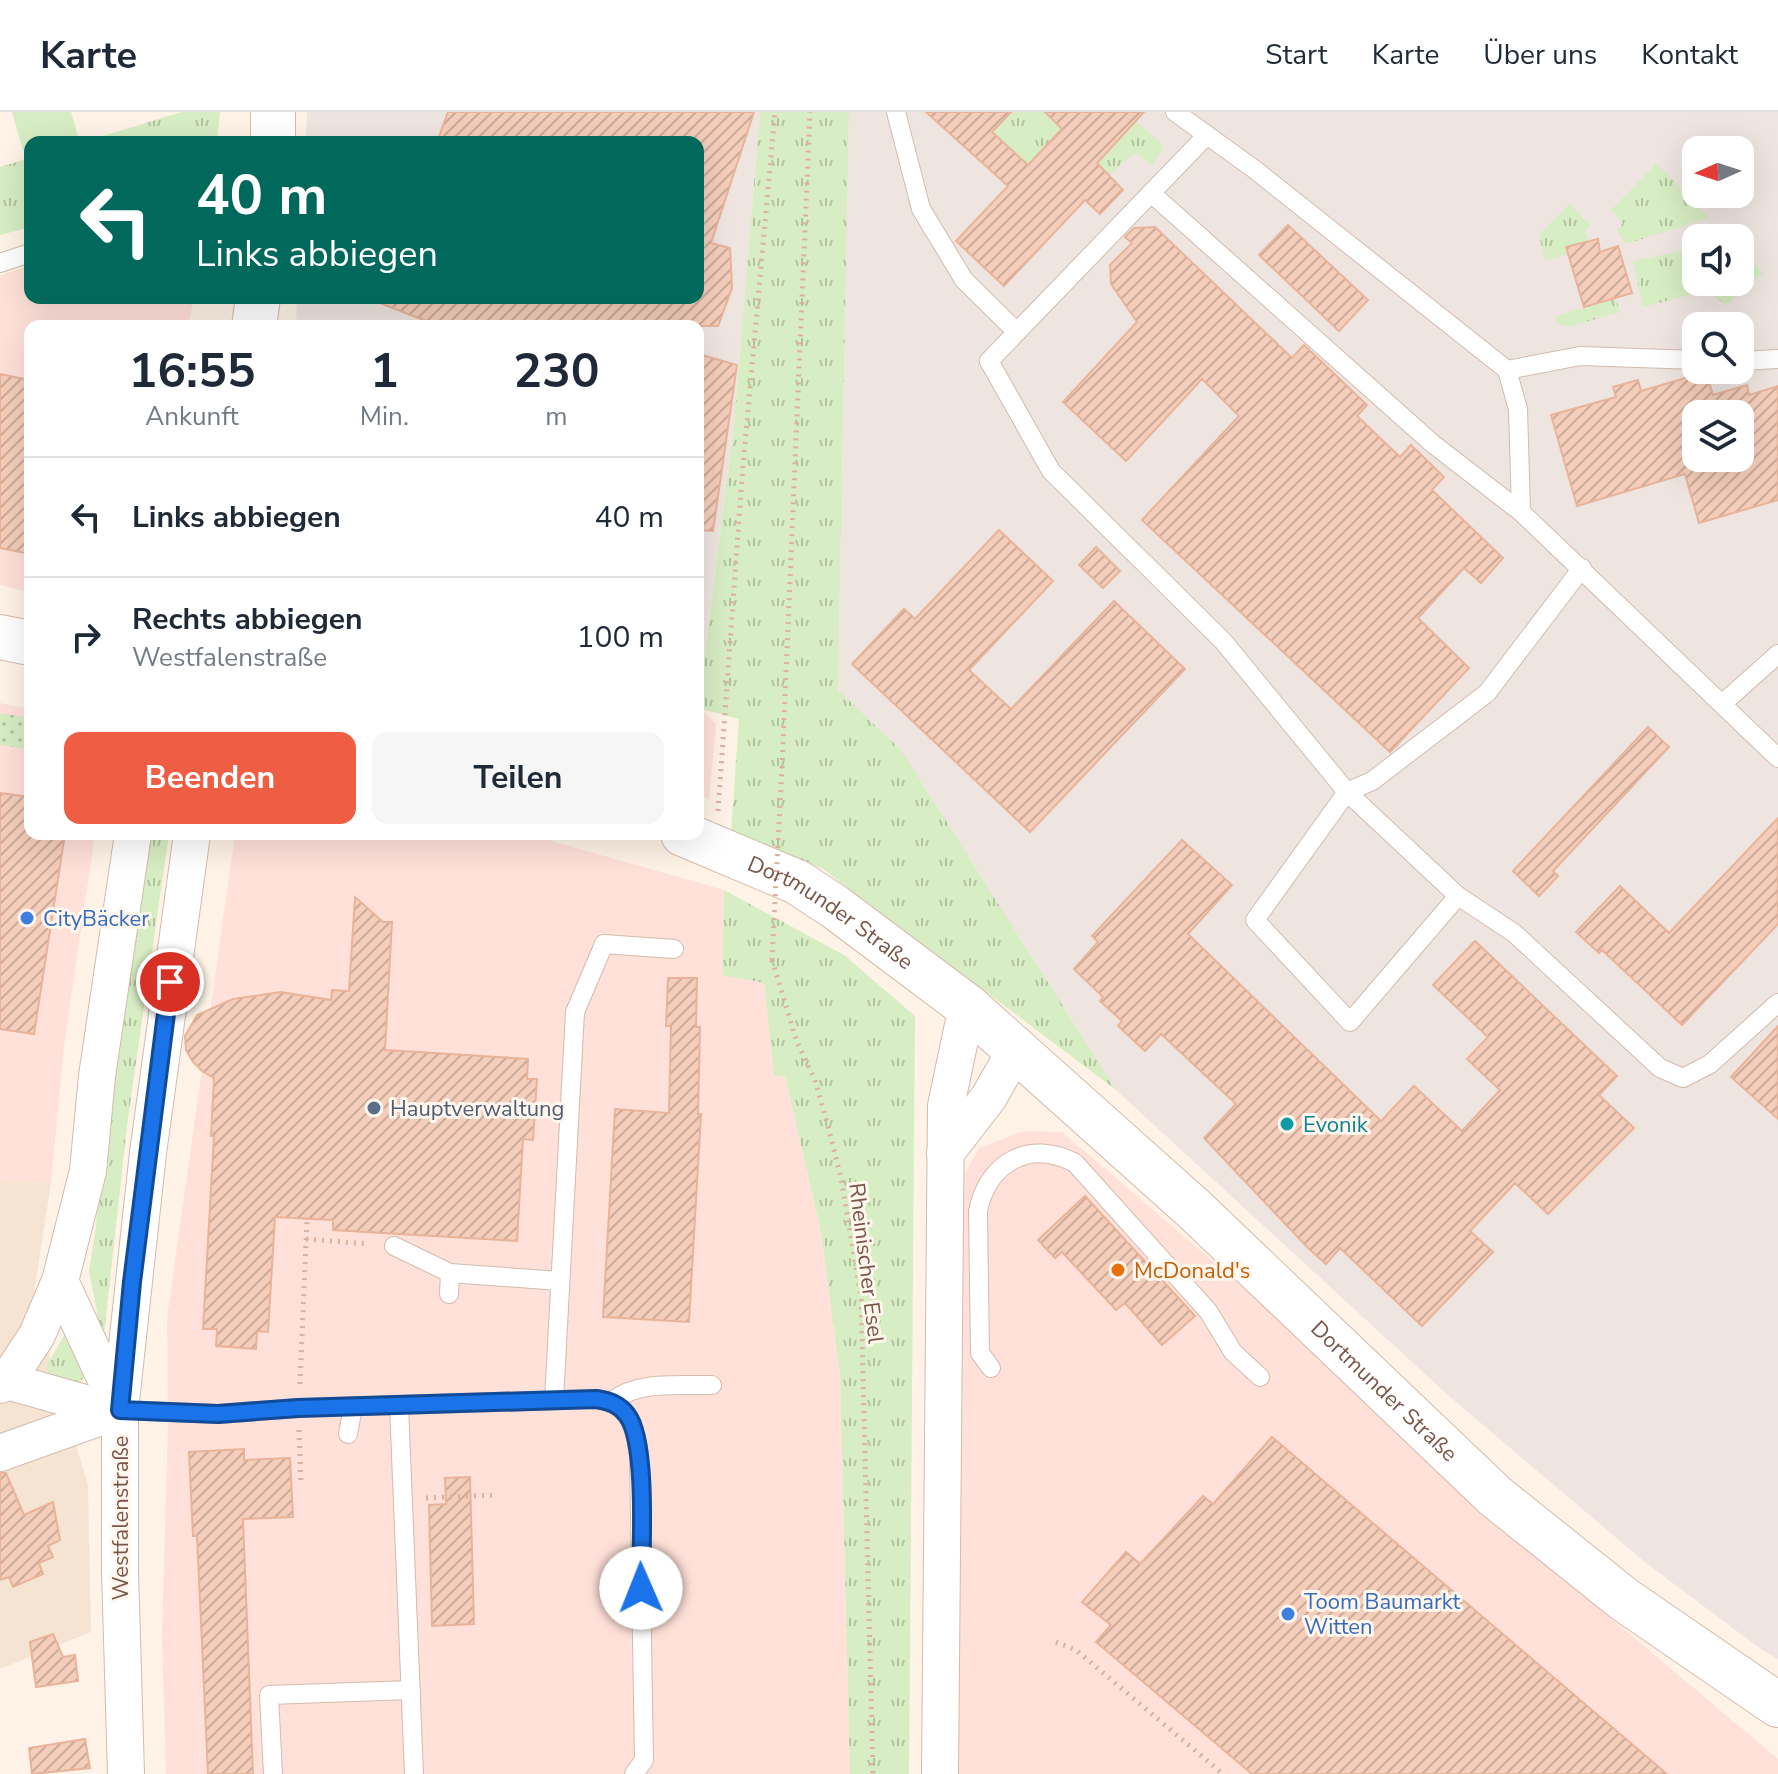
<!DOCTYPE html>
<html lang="de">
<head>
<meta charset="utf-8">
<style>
  :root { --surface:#fff; --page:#f6f6f7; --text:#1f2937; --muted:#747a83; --line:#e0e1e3; --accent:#ef5d43 }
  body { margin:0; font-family:"Nunito Sans",sans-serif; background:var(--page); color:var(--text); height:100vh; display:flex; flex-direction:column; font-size:30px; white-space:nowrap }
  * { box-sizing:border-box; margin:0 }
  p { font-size:26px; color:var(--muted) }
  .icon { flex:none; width:44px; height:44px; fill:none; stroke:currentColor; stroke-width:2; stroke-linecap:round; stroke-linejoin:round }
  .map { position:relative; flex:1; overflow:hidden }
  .drawer { position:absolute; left:24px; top:208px; width:680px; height:520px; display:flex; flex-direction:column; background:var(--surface); border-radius:16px; box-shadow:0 8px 32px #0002 }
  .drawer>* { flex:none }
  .banner { position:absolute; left:24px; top:24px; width:680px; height:168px; border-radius:16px; box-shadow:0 8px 32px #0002; background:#00695c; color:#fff; overflow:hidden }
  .needle { width:52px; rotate:267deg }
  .controls { position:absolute; left:1682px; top:24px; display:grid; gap:16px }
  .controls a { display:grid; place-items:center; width:72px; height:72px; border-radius:16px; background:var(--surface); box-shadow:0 8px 32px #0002; font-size:40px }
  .pin { position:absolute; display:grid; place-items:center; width:68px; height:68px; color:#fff; margin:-34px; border:4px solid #fff; border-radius:50%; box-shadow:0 2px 8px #0007 }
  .me { position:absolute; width:88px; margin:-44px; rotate:359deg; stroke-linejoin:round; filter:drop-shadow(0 0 6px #0008) }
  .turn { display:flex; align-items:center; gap:28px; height:168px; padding:0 40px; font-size:36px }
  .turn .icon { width:104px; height:104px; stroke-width:2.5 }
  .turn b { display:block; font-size:56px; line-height:68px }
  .eta { display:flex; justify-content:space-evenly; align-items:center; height:136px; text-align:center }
  .eta b { font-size:48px; font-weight:700; line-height:56px }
  .action { display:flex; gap:16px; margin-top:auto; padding:16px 40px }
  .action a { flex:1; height:92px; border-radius:16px; background:var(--accent); color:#fff; font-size:32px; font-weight:700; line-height:92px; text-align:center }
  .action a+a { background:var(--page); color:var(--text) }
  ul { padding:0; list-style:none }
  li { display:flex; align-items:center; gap:24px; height:120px; padding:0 40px; border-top:2px solid var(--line) }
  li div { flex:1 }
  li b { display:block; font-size:30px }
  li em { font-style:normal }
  header { display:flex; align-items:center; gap:48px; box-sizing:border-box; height:112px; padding:0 40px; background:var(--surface); border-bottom:2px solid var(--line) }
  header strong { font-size:38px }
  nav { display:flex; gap:44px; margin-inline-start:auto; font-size:28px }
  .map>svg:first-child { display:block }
  .residential { fill:#f6e4d3 }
  .commercial { fill:#ffe1d9 }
  .industrial { fill:#eee5e0; fill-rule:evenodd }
  .grass { fill:url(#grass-tufts) }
  .park { fill:url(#park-dots) }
  .garden { fill:#d7edc3 }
  .building { fill:url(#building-hatch); stroke:#e9b39a; stroke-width:2; fill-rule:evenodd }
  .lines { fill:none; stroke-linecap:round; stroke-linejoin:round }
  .lane-casing { stroke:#d3bbad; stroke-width:20 }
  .street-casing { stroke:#d3bbad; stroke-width:38 }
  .secondary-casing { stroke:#d6bbaa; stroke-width:46 }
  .path { stroke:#dbb19e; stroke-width:5; stroke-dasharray:2 6; stroke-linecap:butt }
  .lane { stroke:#fff; stroke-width:18 }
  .street { stroke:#fff; stroke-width:36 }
  .secondary { stroke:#fff; stroke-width:44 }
  .path-bridge { stroke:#dbb19e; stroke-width:5; stroke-dasharray:2 6; stroke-linecap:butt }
  .route-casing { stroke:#114b97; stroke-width:20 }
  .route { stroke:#1a73e8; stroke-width:14 }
  .shop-dot { fill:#3f7fe0; stroke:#fff7ed; stroke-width:3 }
  .service-dot { fill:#5c6f8a; stroke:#fff7ed; stroke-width:3 }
  .culture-dot { fill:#0f9aa8; stroke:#fff7ed; stroke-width:3 }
  .food-dot { fill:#e8710a; stroke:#fff7ed; stroke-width:3 }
  .labels { text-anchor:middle; stroke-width:6; stroke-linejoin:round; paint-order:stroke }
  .street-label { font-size:22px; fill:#795648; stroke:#fff7ed }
  .shop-label { font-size:22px; fill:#366cbe; stroke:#fff7ed; text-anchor:start }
  .service-label { font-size:22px; fill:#4e5e75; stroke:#fff7ed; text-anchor:start }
  .culture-label { font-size:22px; fill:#0d838f; stroke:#fff7ed; text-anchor:start }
  .food-label { font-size:22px; fill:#c56008; stroke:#fff7ed; text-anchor:start }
</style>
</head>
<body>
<header>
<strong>Karte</strong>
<nav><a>Start</a><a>Karte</a><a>Über uns</a><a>Kontakt</a></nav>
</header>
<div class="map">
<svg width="1778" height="1662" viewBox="0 0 1778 1662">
  <defs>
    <pattern id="grass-tufts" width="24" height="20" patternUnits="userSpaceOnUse" patternTransform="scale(2)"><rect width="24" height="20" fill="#d7edc3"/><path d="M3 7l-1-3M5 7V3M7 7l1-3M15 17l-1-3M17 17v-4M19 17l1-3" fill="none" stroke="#b3c3a0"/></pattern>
    <pattern id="park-dots" width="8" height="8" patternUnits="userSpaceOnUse" patternTransform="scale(2)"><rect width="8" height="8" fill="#d7edc3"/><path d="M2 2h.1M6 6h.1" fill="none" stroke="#b3c3a0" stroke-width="1.8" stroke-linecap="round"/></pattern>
    <pattern id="building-hatch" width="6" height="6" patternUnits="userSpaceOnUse" patternTransform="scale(2)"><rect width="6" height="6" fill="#f5cebb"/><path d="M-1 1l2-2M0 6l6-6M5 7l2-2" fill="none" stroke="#cbaa9a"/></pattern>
  </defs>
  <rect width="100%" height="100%" fill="#fef3e6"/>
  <polygon class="residential" points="0,1069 51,1071 33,1187 88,1374 91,1520 0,1557"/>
  <g class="commercial">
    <polygon points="30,153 30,186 194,186 188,214 30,214 30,481 0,473 0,164"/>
    <polygon points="0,591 30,597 30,722 95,722 64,934 51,1071 0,1069"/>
    <polygon points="698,595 716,612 709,688 698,682"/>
    <polygon points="235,722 527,722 724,778 722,863 764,870 774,964 785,965 821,1120 840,1264 850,1662 166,1662 162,1523 168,1311 167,1206"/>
    <polygon points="1024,1019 1062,1020 1402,1311 1530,1438 1778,1647 1778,1662 955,1662 953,1083 979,1036"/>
  </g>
  <g class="industrial">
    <polygon points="307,0 760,0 734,312 698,594 698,214 296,214 297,186 698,186 698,30 306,30"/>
    <path d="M 849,0 L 1778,0 L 1778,1547 L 1762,1538 L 1646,1451 L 1450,1285 L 1116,978 L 902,639 L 838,578 ZM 1696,38 L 1740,38 L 1740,82 L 1696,82 ZM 1696,126 L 1740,126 L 1740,170 L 1696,170 ZM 1696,214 L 1740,214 L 1740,258 L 1696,258 ZM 1696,302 L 1740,302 L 1740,346 L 1696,346 Z"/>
  </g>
  <g class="grass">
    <polygon points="182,0 220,0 217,30 83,30"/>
    <polygon points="760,0 849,0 838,578 902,639 1116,978 823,757 731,720 739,607 698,596 734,312"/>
    <polygon points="1008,0 1045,0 1073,26 1045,36 1028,53 992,20 1009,2"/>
    <polygon points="1136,9 1164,34 1152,53 1134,41 1109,63 1097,51"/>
    <polygon points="30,46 30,115 0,123 0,55"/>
    <polygon points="1657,51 1709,106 1626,132 1617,118 1623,111 1611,98"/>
    <polygon points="1570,92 1590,114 1586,118 1588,130 1566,135 1568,142 1545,148 1539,123"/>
    <polygon points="1745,126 1746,144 1763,161 1726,193 1706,179 1643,195 1633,149 1696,136 1696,170 1740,170 1740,127"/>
    <polygon points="1616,186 1620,200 1568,215 1557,211 1556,204"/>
    <polygon points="144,722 169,722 128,1006 103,1231 89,1159 96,1114 105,997"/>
    <polygon points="724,778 844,843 915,904 909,1662 850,1662 840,1264 821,1120 785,965 774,964 764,871 722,863"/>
    <polygon points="65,1222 87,1261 80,1270 69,1272 50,1264 47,1253"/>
  </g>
  <polygon class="park" points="0,601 30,606 26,637 0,633"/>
  <polygon class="garden" points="12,0 71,0 78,24 57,30 30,30 30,37 23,39"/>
  <g class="building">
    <polygon points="448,0 754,0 711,131 730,136 732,176 718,214 439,214 372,188 698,186 698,30 437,30"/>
    <polygon points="926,0 1011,0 992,20 1028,53 1062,17 1045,0 1144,0 1097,51 1123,78 1100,102 1085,88 1004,174 956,129 1008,74"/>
    <polygon points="1288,113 1368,188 1339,219 1259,143"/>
    <polygon points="1155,115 1292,246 1304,233 1367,293 1357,304 1400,345 1411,333 1444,365 1432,378 1503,446 1481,471 1464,456 1418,506 1469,556 1390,640 1142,408 1239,304 1202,267 1126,349 1063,290 1137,210 1111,172 1110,153 1132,131 1125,125 1134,116"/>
    <polygon points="1598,127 1600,140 1618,134 1632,181 1584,195 1566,135"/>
    <polygon points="698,242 737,253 713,419 698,418"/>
    <path d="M 1706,260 L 1713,283 L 1747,273 L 1749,283 L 1778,274 L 1778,388 L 1699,411 L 1685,362 L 1577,394 L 1551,303 L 1616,285 L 1613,275 L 1638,268 L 1641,279 ZM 1696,302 L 1740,302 L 1740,346 L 1696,346 Z"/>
    <polygon points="0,262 30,268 30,442 0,436"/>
    <polygon points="999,418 1053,469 969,558 1011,597 1114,489 1185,557 1030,720 852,552 904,497 915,507"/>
    <polygon points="1096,435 1120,459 1103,476 1079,453"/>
    <polygon points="1648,615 1669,635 1553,759 1558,764 1539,784 1513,759"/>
    <polygon points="0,681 30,685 30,722 65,722 34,922 0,917"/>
    <polygon points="1778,706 1778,812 1682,913 1602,838 1599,841 1576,820 1620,774 1669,821"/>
    <polygon points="1182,728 1232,773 1188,822 1381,1009 1414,974 1462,1019 1500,978 1467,947 1488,925 1433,873 1475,829 1617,964 1599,983 1634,1016 1548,1102 1515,1071 1470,1119 1493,1140 1422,1214 1340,1136 1326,1152 1308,1136 1204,1026 1236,992 1161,922 1145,939 1118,914 1122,909 1100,889 1103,885 1074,857 1098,830 1092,824"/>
    <polygon points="355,785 383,810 392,810 385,938 528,947 527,967 537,967 533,1028 523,1027 517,1129 333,1118 333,1108 275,1105 268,1220 257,1219 256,1237 216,1234 217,1217 203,1217 214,1024 211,1024 214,966 202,959 193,950 186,938 185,924 197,903 233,887 281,880 331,888 332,878 349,879"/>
    <polygon points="668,866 697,866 696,915 700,915 698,1002 701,1002 689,1210 603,1205 615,997 669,1001 671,914 666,914"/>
    <polygon points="1778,914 1778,1007 1731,965"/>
    <polygon points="1085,1084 1195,1204 1162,1233 1125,1191 1116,1198 1062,1140 1055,1146 1038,1128"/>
    <polygon points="1272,1325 1667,1662 1252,1662 1096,1530 1111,1513 1082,1490 1126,1440 1140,1452 1203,1384 1213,1392"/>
    <polygon points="244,1337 244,1348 290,1346 293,1405 243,1407 253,1662 208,1662 197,1424 193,1424 189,1340"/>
    <polygon points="0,1361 6,1361 24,1403 53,1390 60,1428 48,1434 53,1445 39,1451 43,1462 13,1475 9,1465 0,1468"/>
    <polygon points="470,1365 474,1512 432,1514 429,1393 446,1392 445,1366"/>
    <polygon points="53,1522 63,1545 75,1543 78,1569 36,1575 30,1530"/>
    <polygon points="85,1627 90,1656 32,1662 29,1636"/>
  </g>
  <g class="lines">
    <defs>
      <g id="lane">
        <polyline points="896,0 921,97 964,168 1017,220"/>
        <polyline points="1175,0 1254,57 1507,258 1518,297 1521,400 1778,646"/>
        <polyline points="1207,23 989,249 1051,359 1223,529 1347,680 1458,784 1514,821 1660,956 1683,966 1710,952 1778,891"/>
        <polyline points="1151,81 1433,332 1521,400"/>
        <polyline points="0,151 30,141"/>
        <polyline points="1740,249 1778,247"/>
        <polyline points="1507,258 1580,244 1696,248"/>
        <polyline points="1722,592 1778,542"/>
        <polyline points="1458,784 1350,910 1255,808 1347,680 1372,669 1487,581 1582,456"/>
        <polyline points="394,1134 450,1161"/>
        <polyline points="449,1182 450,1161 560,1169"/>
        <path d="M 991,1256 L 980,1241 L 978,1099 C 988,1050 1030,1027 1075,1051 L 1208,1199 L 1233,1240 L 1260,1265"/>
        <polyline points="554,1288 575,900 604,832 674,837"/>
        <path d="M 612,1289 C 640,1268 678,1274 712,1273"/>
        <polyline points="399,1293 414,1662"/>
        <path d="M 120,1298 L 218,1302 L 298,1296 L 596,1287 C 629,1291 635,1314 639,1344 L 644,1648 L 634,1662"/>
        <polyline points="348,1322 353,1295"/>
        <polyline points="273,1662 269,1583 411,1578"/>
      </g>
      <g id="street">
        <polyline points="945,1042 989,985 1016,937"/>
        <polyline points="60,1169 120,1298"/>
        <polyline points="7,1269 37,1223 60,1169 88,1059 97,964 133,722"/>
        <polyline points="0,1273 7,1269 92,1293 118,1297"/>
        <polyline points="0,1341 120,1298"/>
        <polyline points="126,1662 120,1459 120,1298 148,1041 192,722"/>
        <polyline points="940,1662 946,994 967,894"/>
      </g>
      <g id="secondary">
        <polyline points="273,30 273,0"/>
        <polyline points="254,214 258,186"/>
        <polyline points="0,525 30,531"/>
        <path id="s1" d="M 683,722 L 797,770 L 835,795 L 967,894 L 1194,1097 L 1495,1384 L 1625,1488 L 1778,1593"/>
      </g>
    </defs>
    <use href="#lane" class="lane-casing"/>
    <use href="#street" class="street-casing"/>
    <use href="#secondary" class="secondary-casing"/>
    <g class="path">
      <polyline points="782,656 810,0"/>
      <polyline points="718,699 742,365 775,0"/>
      <polyline points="772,848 797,930 815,968 828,1014 841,1066 861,1185 873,1662"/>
      <polyline points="306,1127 369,1132"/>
      <polyline points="300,1272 307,1107"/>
      <polyline points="299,1318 301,1373"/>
      <polyline points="426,1386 493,1383"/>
      <polyline points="1056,1530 1076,1538 1223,1662"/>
    </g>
    <use href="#lane" class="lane"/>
    <use href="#street" class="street"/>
    <use href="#secondary" class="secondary"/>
    <polyline class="path-bridge" points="772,848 782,656"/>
  </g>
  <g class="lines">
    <defs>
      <path id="route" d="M 170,870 L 132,1170 L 120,1298 L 218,1302 L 298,1296 L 596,1287 C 609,1289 619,1292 627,1303 C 648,1330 641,1439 641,1476"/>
    </defs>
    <use href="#route" class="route-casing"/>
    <use href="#route" class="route"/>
  </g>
  <g class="shop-dot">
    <circle cx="27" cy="806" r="8"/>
    <circle cx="1288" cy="1502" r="8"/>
  </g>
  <circle class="service-dot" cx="374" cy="996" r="8"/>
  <circle class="culture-dot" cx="1287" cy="1012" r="8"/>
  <circle class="food-dot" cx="1118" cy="1158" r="8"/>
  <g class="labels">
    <g class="street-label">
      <text dy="8" stroke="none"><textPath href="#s1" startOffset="168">Dortmunder Straße</textPath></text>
      <text transform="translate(867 1151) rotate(83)" y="8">Rheinischer Esel</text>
      <text dy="8" stroke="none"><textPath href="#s1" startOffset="902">Dortmunder Straße</textPath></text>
      <text transform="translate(120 1406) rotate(-90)" y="8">Westfalenstraße</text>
    </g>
    <g class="shop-label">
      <text x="43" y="814">CityBäcker</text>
      <text x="1304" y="1497">Toom Baumarkt<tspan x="1304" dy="25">Witten</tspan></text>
    </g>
    <g class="service-label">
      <text x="390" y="1004">Hauptverwaltung</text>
    </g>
    <g class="culture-label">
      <text x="1303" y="1020">Evonik</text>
    </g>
    <g class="food-label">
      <text x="1134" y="1166">McDonald's</text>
    </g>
  </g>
</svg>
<div class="controls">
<a><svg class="needle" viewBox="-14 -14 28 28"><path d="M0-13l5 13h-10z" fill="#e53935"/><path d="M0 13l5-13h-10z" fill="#747a83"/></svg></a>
<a><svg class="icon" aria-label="sound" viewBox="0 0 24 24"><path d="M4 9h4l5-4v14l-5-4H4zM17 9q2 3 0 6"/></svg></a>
<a><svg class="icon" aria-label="search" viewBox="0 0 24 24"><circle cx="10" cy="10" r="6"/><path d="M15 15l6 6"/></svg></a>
<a><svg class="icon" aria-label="layers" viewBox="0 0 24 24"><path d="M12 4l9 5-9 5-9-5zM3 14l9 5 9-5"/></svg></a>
</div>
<div class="pin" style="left:170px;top:870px;background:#d93025"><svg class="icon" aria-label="arrive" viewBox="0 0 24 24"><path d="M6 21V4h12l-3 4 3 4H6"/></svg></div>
<svg class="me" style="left:641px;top:1476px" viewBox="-20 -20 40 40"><circle r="19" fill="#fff"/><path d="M0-13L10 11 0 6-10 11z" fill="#1a73e8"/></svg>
<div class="banner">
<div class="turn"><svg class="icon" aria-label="left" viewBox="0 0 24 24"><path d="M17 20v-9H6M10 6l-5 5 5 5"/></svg><div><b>40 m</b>Links abbiegen</div></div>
</div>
<section class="drawer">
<div class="eta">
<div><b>16:55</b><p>Ankunft</p></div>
<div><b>1</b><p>Min.</p></div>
<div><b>230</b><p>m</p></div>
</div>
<ul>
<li><svg class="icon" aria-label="left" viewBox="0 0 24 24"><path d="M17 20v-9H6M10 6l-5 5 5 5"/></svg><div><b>Links abbiegen</b></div><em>40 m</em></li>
<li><svg class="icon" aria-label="right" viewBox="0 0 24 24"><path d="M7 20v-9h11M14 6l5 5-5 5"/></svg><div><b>Rechts abbiegen</b><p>Westfalenstraße</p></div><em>100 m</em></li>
</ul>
<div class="action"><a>Beenden</a><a>Teilen</a></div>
</section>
</div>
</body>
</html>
